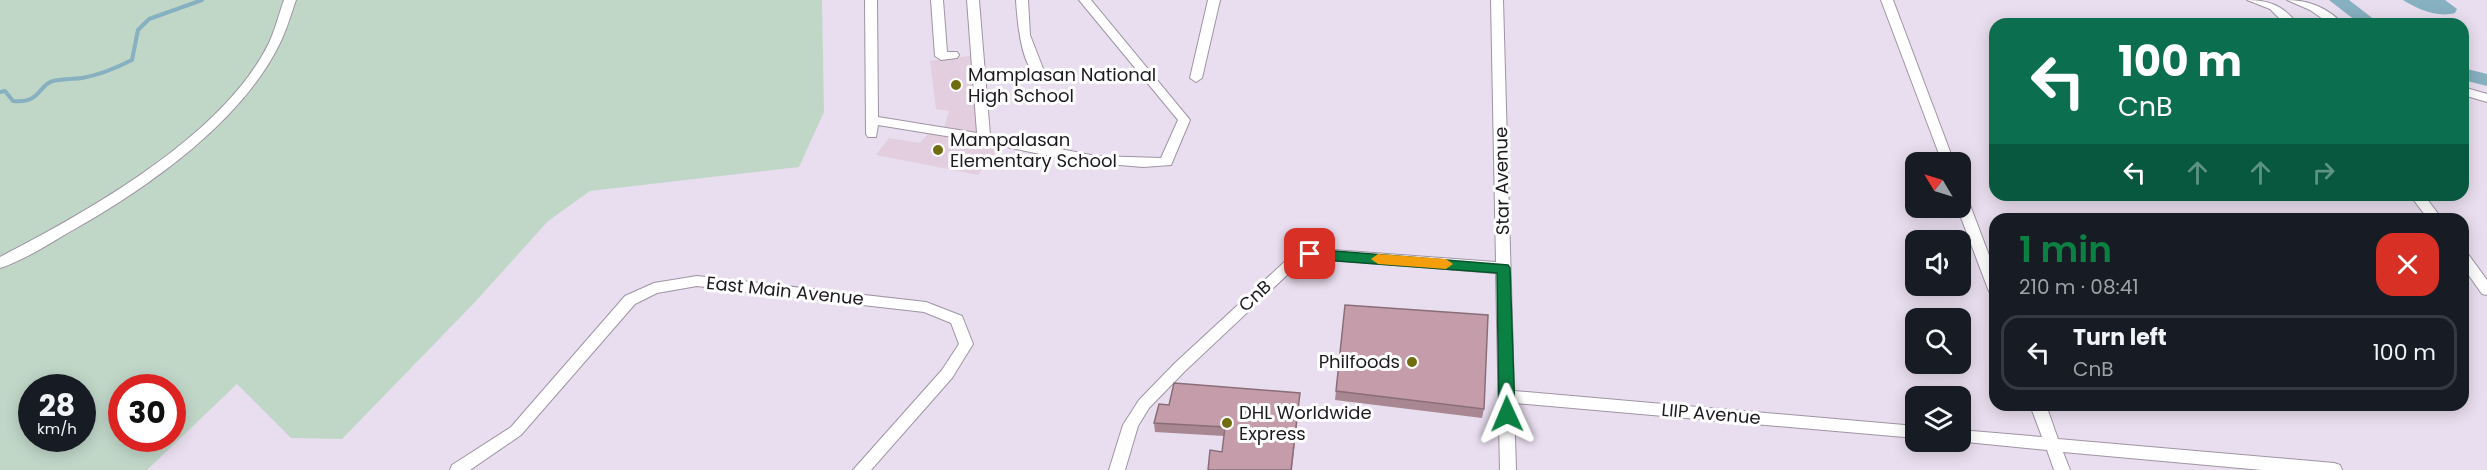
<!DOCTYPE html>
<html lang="en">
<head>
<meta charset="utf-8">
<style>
  :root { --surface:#171b24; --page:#242831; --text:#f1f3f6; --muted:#9ea1a6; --line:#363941; --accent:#0b8043 }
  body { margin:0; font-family:Poppins,sans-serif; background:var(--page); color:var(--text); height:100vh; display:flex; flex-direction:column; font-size:22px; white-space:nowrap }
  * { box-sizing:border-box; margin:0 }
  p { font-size:20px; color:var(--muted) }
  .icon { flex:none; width:33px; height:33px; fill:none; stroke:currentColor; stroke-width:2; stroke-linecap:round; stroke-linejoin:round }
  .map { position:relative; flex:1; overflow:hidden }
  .details { position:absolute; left:1989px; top:213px; width:480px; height:198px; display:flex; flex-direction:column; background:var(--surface); border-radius:18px; box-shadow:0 3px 15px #0003 }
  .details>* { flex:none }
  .top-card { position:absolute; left:1989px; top:18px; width:480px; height:183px; border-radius:18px; box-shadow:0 3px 15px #0003; background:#0b6e4f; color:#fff; overflow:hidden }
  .needle { width:39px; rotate:308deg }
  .tools { position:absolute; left:1905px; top:152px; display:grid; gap:12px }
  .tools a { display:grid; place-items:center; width:66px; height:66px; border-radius:12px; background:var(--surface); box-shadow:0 3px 15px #0003; font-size:30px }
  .speed { position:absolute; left:18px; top:374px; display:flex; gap:12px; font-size:30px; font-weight:700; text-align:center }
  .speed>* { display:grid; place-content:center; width:78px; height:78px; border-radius:50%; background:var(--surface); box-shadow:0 3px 15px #0003; line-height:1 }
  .speed small { font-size:15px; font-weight:400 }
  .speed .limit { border:9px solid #d22; background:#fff; color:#111 }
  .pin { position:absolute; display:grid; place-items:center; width:51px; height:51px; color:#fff; margin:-26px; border-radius:12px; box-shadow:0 3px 9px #0006 }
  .me { position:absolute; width:66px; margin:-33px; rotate:359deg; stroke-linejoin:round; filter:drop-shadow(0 0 4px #0008) }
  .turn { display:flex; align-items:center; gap:21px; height:126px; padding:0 30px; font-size:27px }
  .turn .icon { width:78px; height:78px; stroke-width:2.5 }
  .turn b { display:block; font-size:42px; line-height:51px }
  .lanes { display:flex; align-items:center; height:57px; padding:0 30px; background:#0003; justify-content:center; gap:30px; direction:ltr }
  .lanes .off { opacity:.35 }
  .round { display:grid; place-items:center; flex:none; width:63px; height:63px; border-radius:18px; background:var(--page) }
  .headline { display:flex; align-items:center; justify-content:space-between; height:102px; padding:0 30px }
  h1 { font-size:36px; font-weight:600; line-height:45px; color:var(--accent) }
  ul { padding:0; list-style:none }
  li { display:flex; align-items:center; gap:18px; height:75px; margin:0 12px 9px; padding:0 18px; border:3px solid var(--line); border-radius:18px }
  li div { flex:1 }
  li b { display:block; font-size:22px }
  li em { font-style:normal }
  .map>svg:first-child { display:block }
  .education { fill:#e2cede }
  .green { fill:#c0d7c8; fill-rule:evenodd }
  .water { fill:#87b0c1 }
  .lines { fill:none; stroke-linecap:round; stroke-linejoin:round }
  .stream { stroke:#87b0c1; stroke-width:4 }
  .river { fill:#87b0c1; fill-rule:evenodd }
  .street-casing { stroke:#9e94a3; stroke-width:2 }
  .street { fill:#fff; fill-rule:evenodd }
  .wall { fill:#a98792 }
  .building { fill:#c59daa; stroke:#8a6e77; stroke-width:1.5 }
  .route { fill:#0b8043; stroke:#07532c; stroke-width:1.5 }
  .slow { fill:#f59e0b }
  .poi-dot { fill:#6f6d0e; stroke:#fff; stroke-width:2 }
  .labels { text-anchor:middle; stroke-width:6; stroke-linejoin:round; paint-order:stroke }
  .poi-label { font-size:18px; fill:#1d1a1f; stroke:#fff; text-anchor:start }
  .street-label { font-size:18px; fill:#1d1a1f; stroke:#fff }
</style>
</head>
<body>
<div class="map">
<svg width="2487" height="470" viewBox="0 0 2487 470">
  <rect width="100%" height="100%" fill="#e9deef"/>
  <g class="education">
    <polygon points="976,55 981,135 944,128 949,111 936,109 930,61"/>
    <polygon points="930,132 1001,145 978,175 876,155 889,138 920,143"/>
  </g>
  <path class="green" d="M 0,0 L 822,0 L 824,112 L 799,167 L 590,191 L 548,221 L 476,301 L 342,439 L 291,438 L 237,384 L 147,470 L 0,470 ZM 32,387 L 82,387 L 82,438 L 32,438 ZM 122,387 L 172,387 L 172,438 L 122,438 Z"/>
  <path class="water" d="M 2403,0 L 2445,0 L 2457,9 L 2455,13 C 2438,18 2417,9 2403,0 Z"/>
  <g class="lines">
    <path class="stream" d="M 0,92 L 5,91 L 13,101 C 41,104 38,85 53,81 C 63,79 73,79 82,78 C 100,75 116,68 132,60 L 138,30 L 149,19 L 202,0"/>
    <g class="river">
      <polygon points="2329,0 2349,0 2380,24 2360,24"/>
      <polygon points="2463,68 2487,74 2487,86 2463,80"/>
    </g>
    <defs>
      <g id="street">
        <path d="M 284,0 L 296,0 C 291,14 287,29 280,43 C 242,122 147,188 73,230 C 50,243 25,260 0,268 L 0,257 C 89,211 223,136 269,43 C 275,30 279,14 284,0 Z"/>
        <polygon points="865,0 877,0 878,117 977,133 967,0 979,0 990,135 1096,156 1161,158 1178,120 1079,0 1091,0 1190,120 1171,165 1143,167 1074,161 983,142 878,125 876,137 868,137 866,134"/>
        <polygon points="931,0 943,0 947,52 957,52 959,55 957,58 941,60 935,56"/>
        <path d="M 1016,0 L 1028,0 L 1030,35 L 1044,71 L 1042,74 L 1038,75 C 1021,69 1017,16 1016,0 Z"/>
        <polygon points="1208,0 1220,0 1202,78 1196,82 1190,78"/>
        <polygon points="1491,0 1503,0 1514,391 1916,426 1916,438 1514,403 1516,470 1500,470 1496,273 1319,259 1302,261 1185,371 1149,408 1138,426 1125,470 1109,470 1123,425 1139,400 1175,363 1293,254 1319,249 1496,262"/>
        <polygon points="1881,0 1893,0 1954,162 1942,162"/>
        <path d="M 2247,0 C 2270,0 2283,6 2298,24 L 2285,24 L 2270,9 Z"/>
        <path d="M 2287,0 C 2309,0 2328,8 2343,24 L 2330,24 L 2310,10 Z"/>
        <polygon points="2463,87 2487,94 2487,102 2463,95"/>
        <polygon points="1960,193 1967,197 1995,271 1995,294 1990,293 1988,289 1957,207 1960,207"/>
        <polygon points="2410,195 2424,195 2442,219 2428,219"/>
        <polygon points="2463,252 2468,254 2487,280 2487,295 2482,294 2463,267"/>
        <polygon points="697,276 926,302 962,316 973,344 952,378 871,470 853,470 942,370 959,344 951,323 924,312 697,286 657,293 635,304 521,435 470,470 450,470 452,465 511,427 625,296 654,283"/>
        <polygon points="2030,405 2046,405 2058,439 2334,463 2340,465 2342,470 2262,470 2063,452 2070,470 2054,470 2047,450 1956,441 1960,441 1960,430 2042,437"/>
      </g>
    </defs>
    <use href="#street" class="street-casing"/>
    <use href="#street" class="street"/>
  </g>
  <g class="wall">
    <polygon points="1345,305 1484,409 1482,418 1335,400"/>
    <polygon points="1299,402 1292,470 1208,470 1222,452 1224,436 1155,432 1154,423 1169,405"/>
  </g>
  <g class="building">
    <polygon points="1345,305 1488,315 1484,409 1336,391"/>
    <polygon points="1174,383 1300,393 1291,470 1208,470 1210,450 1222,452 1225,427 1154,423 1159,404 1169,405"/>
  </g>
  <polygon class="route" points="1310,249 1508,265 1510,268 1515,414 1512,419 1507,420 1501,419 1499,414 1497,273 1310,259 1303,254"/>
  <polygon class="slow" points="1378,254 1446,259 1453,264 1446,269 1378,264 1371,259"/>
  <g class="poi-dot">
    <circle cx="956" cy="85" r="6"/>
    <circle cx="938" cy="150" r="6"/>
    <circle cx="1412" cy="362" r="6"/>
    <circle cx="1227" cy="423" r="6"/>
  </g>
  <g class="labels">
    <g class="poi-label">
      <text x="968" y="81">Mamplasan National<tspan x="968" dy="21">High School</tspan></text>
      <text x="950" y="146">Mampalasan<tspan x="950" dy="21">Elementary School</tspan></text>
      <text x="1400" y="368" text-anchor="end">Philfoods</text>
      <text x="1239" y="419">DHL Worldwide<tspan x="1239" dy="21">Express</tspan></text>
    </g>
    <g class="street-label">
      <text transform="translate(1502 181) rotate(-91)" y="6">Star Avenue</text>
      <text transform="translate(785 291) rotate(6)" y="6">East Main Avenue</text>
      <text transform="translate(1255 296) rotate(-43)" y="6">CnB</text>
      <text transform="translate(1711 414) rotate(5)" y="6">LIIP Avenue</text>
    </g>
  </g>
</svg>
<div class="tools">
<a><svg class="needle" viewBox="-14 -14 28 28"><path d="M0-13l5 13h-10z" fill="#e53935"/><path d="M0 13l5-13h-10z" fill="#9ea1a6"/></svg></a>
<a><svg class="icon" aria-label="sound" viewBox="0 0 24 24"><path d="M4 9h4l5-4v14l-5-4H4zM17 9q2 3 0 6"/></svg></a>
<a><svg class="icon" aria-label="search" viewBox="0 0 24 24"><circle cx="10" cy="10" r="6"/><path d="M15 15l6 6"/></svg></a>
<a><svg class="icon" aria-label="layers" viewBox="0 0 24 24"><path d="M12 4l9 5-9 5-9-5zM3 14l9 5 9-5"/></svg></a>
</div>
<div class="speed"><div>28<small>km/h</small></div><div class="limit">30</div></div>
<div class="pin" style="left:1310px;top:254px;background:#d93025"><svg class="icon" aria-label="arrive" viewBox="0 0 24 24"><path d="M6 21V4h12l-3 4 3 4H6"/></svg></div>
<svg class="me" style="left:1507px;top:414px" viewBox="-20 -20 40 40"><path d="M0-17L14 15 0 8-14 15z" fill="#0b8043" stroke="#fff" stroke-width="4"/></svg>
<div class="top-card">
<div class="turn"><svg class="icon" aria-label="left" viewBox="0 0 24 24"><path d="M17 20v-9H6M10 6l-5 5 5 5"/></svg><div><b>100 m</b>CnB</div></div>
<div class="lanes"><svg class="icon" aria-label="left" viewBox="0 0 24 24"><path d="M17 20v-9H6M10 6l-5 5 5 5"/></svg><svg class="icon off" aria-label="ahead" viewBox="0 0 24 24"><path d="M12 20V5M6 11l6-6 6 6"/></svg><svg class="icon off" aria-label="ahead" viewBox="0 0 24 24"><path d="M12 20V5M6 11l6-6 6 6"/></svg><svg class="icon off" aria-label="right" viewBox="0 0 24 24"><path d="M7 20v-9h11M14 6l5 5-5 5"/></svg></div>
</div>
<section class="details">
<div class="headline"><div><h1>1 min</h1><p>210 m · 08:41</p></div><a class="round" style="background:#d93025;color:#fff"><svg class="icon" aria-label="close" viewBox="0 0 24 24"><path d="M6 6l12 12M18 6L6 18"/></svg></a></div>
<ul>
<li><svg class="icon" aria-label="left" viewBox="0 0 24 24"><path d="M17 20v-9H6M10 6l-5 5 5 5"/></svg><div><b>Turn left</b><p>CnB</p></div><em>100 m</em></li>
</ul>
</section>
</div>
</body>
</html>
